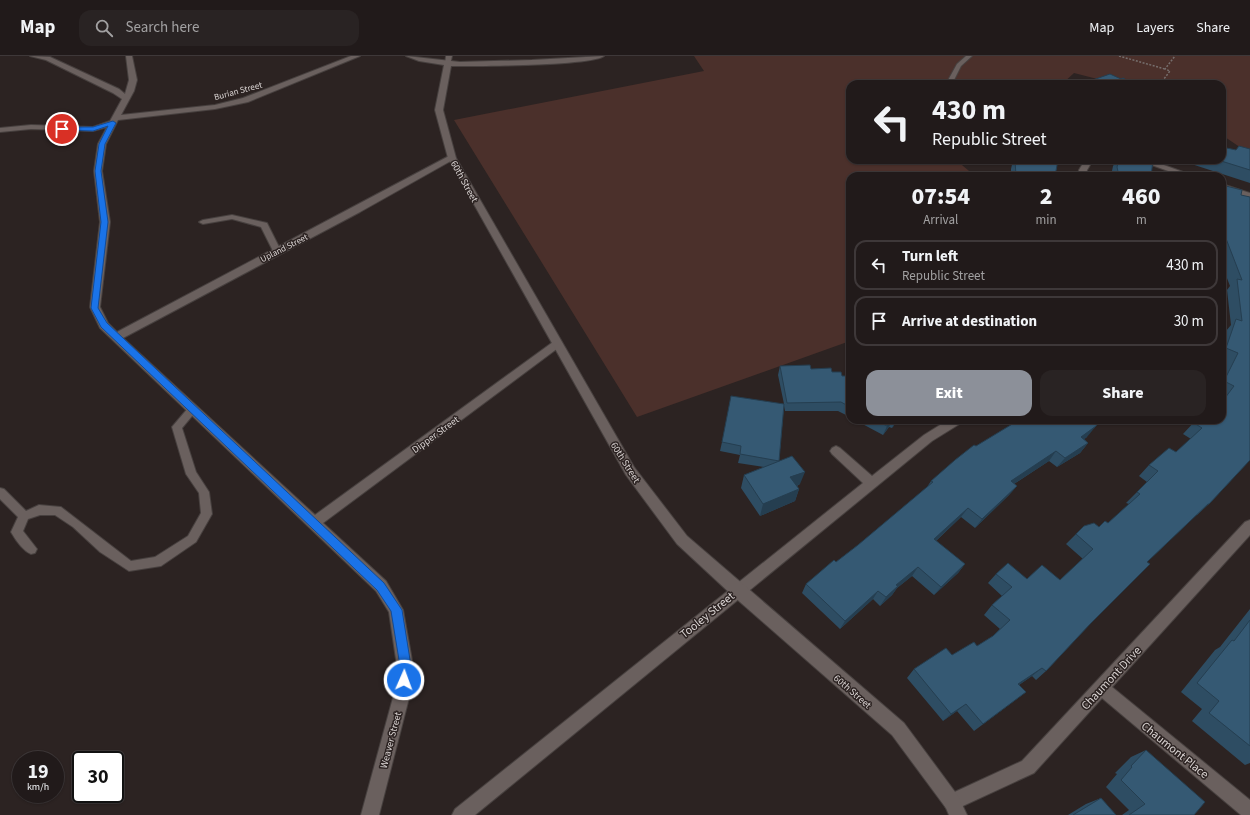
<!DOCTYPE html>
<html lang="en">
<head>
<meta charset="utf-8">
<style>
  :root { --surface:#211a1a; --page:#292323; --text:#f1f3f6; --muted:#a2a1a2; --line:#3e3839; --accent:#8c9099 }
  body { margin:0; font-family:"Source Sans 3",sans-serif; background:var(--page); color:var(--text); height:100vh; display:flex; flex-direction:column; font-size:15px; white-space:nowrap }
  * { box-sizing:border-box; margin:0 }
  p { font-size:13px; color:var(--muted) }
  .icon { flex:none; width:22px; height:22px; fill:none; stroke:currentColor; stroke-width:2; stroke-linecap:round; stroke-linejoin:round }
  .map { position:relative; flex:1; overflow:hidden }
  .drawer { position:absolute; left:846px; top:116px; width:380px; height:252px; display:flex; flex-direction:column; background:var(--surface); border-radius:12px; box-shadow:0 1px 3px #0004,0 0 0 1px var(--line) }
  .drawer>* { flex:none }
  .hud { position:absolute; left:846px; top:24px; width:380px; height:84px; border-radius:12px; box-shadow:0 1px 3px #0004,0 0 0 1px var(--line); background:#211a1a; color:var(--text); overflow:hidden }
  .speed { position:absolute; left:12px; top:695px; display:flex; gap:8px; font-size:20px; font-weight:700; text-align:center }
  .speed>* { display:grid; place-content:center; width:52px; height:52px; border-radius:50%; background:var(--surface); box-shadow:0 1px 3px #0004,0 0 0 1px var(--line); line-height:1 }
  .speed small { font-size:10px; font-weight:400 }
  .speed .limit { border:2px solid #111; border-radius:6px; background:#fff; color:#111 }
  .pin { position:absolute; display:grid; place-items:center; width:34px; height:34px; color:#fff; margin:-17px; border:2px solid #fff; border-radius:50%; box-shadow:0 1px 4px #0007 }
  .me { position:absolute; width:44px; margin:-22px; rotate:2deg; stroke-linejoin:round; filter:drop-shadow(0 0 3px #0008) }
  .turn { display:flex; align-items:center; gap:14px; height:84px; padding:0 20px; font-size:18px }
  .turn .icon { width:52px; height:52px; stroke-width:2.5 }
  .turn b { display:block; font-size:28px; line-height:34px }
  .eta { display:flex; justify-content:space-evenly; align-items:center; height:68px; text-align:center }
  .eta b { font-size:24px; font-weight:800; line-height:28px }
  .button { display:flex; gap:8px; margin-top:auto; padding:8px 20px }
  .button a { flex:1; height:46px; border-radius:12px; background:var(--accent); color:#fff; font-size:16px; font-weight:800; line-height:46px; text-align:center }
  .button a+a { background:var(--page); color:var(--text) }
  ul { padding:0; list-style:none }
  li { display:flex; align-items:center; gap:12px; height:50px; margin:0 8px 6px; padding:0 12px; border:2px solid var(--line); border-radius:12px }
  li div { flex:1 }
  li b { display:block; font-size:15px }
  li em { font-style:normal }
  header { display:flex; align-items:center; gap:24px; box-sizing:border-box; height:56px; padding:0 20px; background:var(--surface); border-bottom:1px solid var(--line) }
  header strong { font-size:19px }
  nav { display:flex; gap:22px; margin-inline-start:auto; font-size:14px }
  .search { width:280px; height:36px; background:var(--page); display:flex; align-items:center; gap:10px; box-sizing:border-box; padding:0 14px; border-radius:12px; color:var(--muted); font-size:15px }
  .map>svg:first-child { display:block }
  .green { fill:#4b302b }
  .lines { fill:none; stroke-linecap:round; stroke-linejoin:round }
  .lane-casing { stroke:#47403f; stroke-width:2 }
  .street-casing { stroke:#47403f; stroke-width:2 }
  .secondary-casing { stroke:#47403f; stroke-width:2 }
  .path { stroke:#766e6d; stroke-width:1.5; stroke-dasharray:2 1.5; stroke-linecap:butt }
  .lane { fill:#6a605e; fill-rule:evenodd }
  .street { fill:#6a605e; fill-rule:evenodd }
  .secondary { fill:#6a605e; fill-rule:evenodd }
  .wall { fill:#2e4d63 }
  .shaded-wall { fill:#253e50 }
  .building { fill:#355973; stroke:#253e50 }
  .route { fill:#1a73e8; stroke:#114b97 }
  .labels { text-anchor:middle; stroke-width:3; stroke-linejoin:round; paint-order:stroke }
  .far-street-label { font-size:9px; fill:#dad4d3; stroke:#2c2322 }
  .street-label { font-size:10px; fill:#dad4d3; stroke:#2c2322 }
  .near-street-label { font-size:12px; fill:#dad4d3; stroke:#2c2322 }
</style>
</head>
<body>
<header>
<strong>Map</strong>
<div class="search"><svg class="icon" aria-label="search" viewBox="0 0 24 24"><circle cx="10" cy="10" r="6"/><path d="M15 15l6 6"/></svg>Search here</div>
<nav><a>Map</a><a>Layers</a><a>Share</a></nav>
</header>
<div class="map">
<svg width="1250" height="759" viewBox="0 0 1250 759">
  <rect width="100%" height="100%" fill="#2c2322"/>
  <polygon class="green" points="694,0 1250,0 1250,98 1222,79 1222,28 1117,28 1074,17 1062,28 850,28 850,104 956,104 975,120 850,120 850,285 637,361 454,64 704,15"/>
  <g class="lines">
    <defs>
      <g id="lane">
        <polygon points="966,0 972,0 961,10 952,28 946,28 957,8"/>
        <polygon points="232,159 267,167 281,195 280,197 274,197 261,171 232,163 203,168 199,166 203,164"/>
        <path d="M 192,350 L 197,354 L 182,372 L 196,416 L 209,436 L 212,458 L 196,486 L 161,510 L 129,515 L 100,496 L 73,471 L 55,459 L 40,459 L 28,463 L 23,475 L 37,493 L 35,497 L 31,498 C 23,495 15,483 11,476 L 18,461 L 0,443 L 0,432 L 4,433 L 26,455 L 39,449 L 61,451 L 131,505 L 155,501 L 188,480 L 201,457 L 199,437 L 186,418 L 172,371 L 189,351 Z"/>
      </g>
      <g id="street">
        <polygon points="30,0 50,1 119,33 125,38 129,24 126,0 132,0 137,24 134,35 121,59 215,49 243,42 351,0 360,0 248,46 215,53 118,64 106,88 102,115 110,166 100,251 108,267 117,276 449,100 456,102 360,156 123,282 315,459 553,286 557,285 562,289 323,467 386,525 403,554 413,610 410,638 379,759 361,759 394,638 397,610 389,556 376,535 100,272 90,251 100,166 94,115 98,88 107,71 93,75 31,73 0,76 0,72 31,69 93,71 110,65 122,43 113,37 46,4"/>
        <polygon points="446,0 452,0 450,9 445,8"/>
        <polygon points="1085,104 1093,104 1087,114 1086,120 1078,120 1079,114"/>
        <polygon points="1138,104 1150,104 1194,120 1182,120"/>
        <polygon points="1222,128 1250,137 1250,143 1222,134"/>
        <polygon points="948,364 963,364 961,367 932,385 475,759 452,759 455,753 863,427 832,398 830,395 832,392 836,390 840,392 872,420 924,379"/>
        <polygon points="1250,464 1250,479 1112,631 1250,744 1250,759 1241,759 1102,642 1034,717 952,755 946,752 943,746 946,740 1022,705 1245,466"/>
      </g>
      <path id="secondary" d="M 406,0 L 460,6 L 532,4 L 604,0 C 591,10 474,10 451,10 L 443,54 L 456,102 L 634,411 L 687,480 L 904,667 L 958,740 L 967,759 L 949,759 L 946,752 L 892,679 L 732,539 L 677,488 L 626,419 L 448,102 L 435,54 L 444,9 L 419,5 Z"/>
    </defs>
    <use href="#lane" class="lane-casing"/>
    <use href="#street" class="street-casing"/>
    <use href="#secondary" class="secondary-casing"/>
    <g class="path">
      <polyline points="1119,0 1165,13"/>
      <polyline points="1160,28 1170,15 1165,13 1175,0"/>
    </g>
    <use href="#lane" class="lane"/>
    <use href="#street" class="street"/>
    <use href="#secondary" class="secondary"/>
  </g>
  <g class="wall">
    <polygon points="1250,93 1250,127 1179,104 1222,104 1236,94"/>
    <polygon points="1013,104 1058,104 1055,120 1011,120 1011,113"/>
    <polygon points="1117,104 1153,104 1151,120 1111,120 1113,110"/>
    <polygon points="1222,129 1241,139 1250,404 1209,448 1197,459 1196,459 1147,506 1046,615 1036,624 1032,620 1019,629 1026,636 974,675 957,655 943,665 907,622 914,613 977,590 993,580 1000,573 984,559 992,549 1002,540 988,527 996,518 1027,523 1060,524 1083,503 1066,488 1076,478 1099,471 1108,467 1129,448 1126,447 1147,426 1139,420 1149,409 1176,396 1191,383 1183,378 1196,364 1222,364 1222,342 1223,341 1222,341 1222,318 1227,308 1222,306 1222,286 1226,275 1231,269 1227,234 1230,230 1222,209"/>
    <polygon points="780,310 811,313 832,316 842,320 850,320 850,361 838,355 785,355 784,350 779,405 800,428 797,430 799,433 795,445 760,460 741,432 744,419 764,411 738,407 740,399 720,395 722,386 784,348 778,319"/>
    <polygon points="855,364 898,364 892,372 889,371 883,379"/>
    <polygon points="1103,364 1113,364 1109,368"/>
    <polygon points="1087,381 1084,383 1088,387 1080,397 1057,411 1049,405 1014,428 1017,430 1009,439 975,472 961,461 936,485 965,508 958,517 934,539 912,520 897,532 892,539 880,550 873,543 840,573 802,537 806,528 836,506 858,489 927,431 931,425 976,390"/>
    <polygon points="1250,553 1250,707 1245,709 1192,665 1202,653 1181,636 1215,594 1220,591"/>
    <polygon points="1146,694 1194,759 1122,759 1129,754 1106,731 1117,718 1115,717 1131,701"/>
    <polygon points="1101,742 1116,759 1068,759 1086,748"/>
  </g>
  <g class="shaded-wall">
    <polygon points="892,364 889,371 883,379 887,370"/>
    <polygon points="896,364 898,364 892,372"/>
    <polygon points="1101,364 1087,381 1073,392 1081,381"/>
    <polygon points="1088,387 1080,397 1057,411 1065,402"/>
    <polygon points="1056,395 1049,405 1003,435 1011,425"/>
    <polygon points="805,416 800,428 786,434 790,421"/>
    <polygon points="1017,430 1009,439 975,472 982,463"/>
    <polygon points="799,433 795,445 760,460 763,448"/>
    <polygon points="968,452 961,461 928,492 934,483"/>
    <polygon points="965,508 958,517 934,539 941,531"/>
    <polygon points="918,511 912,520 897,532 892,539 880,550 886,541 896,529"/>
    <polygon points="878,535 873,543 840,573 845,565"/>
    <polygon points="1042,612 1032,620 1008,636 1018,628"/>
    <polygon points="966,648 957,655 943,665 951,658"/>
  </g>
  <g class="building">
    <polygon points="1110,18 1121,23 1123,22 1134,28 1091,28 1087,26"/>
    <polygon points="1239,90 1250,93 1250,114 1218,104 1222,104 1222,91 1236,94"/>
    <polygon points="1015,104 1058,104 1055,120 1016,120"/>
    <polygon points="1119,104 1153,104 1151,120 1119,120 1117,111"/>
    <polygon points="1222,129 1242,134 1241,139 1250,141 1250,404 1209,448 1208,448 1147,506 1150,508 1091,567 1046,615 1042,612 1018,628 1026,636 983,668 966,648 951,658 914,613 946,592 952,599 974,586 977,590 993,580 1010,564 992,549 1012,531 996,518 1008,507 1027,523 1042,509 1060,524 1093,493 1076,478 1084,470 1094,467 1099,471 1105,465 1108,467 1140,438 1137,436 1158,415 1149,409 1169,392 1176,396 1202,372 1194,367 1196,364 1222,364 1222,346 1234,330 1224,325 1238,297 1226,292 1236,263 1242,265 1237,223 1242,224 1225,180 1222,180"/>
    <polygon points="810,309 811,313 831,312 832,316 841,316 842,320 850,320 850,351 841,346 787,347 780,310"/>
    <polygon points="731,340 784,348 779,405 740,398 741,390 722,386"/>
    <polygon points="875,364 892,364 887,370"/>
    <polygon points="1019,364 1101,364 1096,370 1081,381 1088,387 1065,402 1056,395 1011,425 1017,430 982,463 968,452 934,483 965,508 941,531 918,511 896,529 898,530 886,541 878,535 845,565 806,528 834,504 836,506 858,489 933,426 931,425 955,404 974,389 976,390"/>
    <polygon points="792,400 805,416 790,421 799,433 763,448 744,419"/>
    <polygon points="1250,564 1250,690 1209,657 1219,645 1197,627 1232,584 1234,585"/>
    <polygon points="1146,694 1205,746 1194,759 1129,759 1145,748 1121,724 1132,711 1131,710"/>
    <polygon points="1101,742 1116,759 1073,759"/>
  </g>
  <polygon class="route" points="113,65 116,67 105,88 101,115 108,166 98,252 107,267 384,527 402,554 411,610 408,628 404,630 400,628 398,624 400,610 391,555 377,534 101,271 91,252 101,166 95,115 99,88 108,70 93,75 62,74 60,73 62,71 93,71"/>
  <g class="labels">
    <g class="far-street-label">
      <text transform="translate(238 35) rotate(-15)" y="3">Burian Street</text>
      <text transform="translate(284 192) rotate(-27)" y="3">Upland Street</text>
    </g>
    <g class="street-label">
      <text transform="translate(465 125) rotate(61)" y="4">60th Street</text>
      <text transform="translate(435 378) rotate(-36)" y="4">Dipper Street</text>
      <text transform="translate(626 406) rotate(58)" y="4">60th Street</text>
      <text transform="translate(853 635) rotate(41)" y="4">60th Street</text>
      <text transform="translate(390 684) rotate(-75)" y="4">Weaver Street</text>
    </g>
    <g class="near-street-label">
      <text transform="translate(707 559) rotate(-39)" y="4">Tooley Street</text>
      <text transform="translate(1111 622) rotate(-47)" y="4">Chaumont Drive</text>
      <text transform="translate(1175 694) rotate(39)" y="4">Chaumont Place</text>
    </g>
  </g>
</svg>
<div class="speed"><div>19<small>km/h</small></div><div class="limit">30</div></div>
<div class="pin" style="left:62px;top:73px;background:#d93025"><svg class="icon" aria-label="arrive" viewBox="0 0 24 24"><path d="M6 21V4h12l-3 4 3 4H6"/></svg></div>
<svg class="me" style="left:404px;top:624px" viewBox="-20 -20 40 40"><circle r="17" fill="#1a73e8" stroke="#fff" stroke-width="3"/><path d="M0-11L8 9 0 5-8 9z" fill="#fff"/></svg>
<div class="hud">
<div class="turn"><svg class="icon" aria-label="left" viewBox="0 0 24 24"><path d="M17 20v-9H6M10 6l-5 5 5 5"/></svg><div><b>430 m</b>Republic Street</div></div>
</div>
<section class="drawer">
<div class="eta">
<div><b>07:54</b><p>Arrival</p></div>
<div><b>2</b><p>min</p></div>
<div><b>460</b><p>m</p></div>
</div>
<ul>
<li><svg class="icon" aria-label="left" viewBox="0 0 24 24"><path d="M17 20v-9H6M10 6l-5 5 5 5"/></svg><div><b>Turn left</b><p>Republic Street</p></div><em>430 m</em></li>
<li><svg class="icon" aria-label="arrive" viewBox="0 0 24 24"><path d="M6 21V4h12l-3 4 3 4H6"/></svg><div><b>Arrive at destination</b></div><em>30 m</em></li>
</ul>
<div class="button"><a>Exit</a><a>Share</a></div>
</section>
</div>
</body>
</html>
